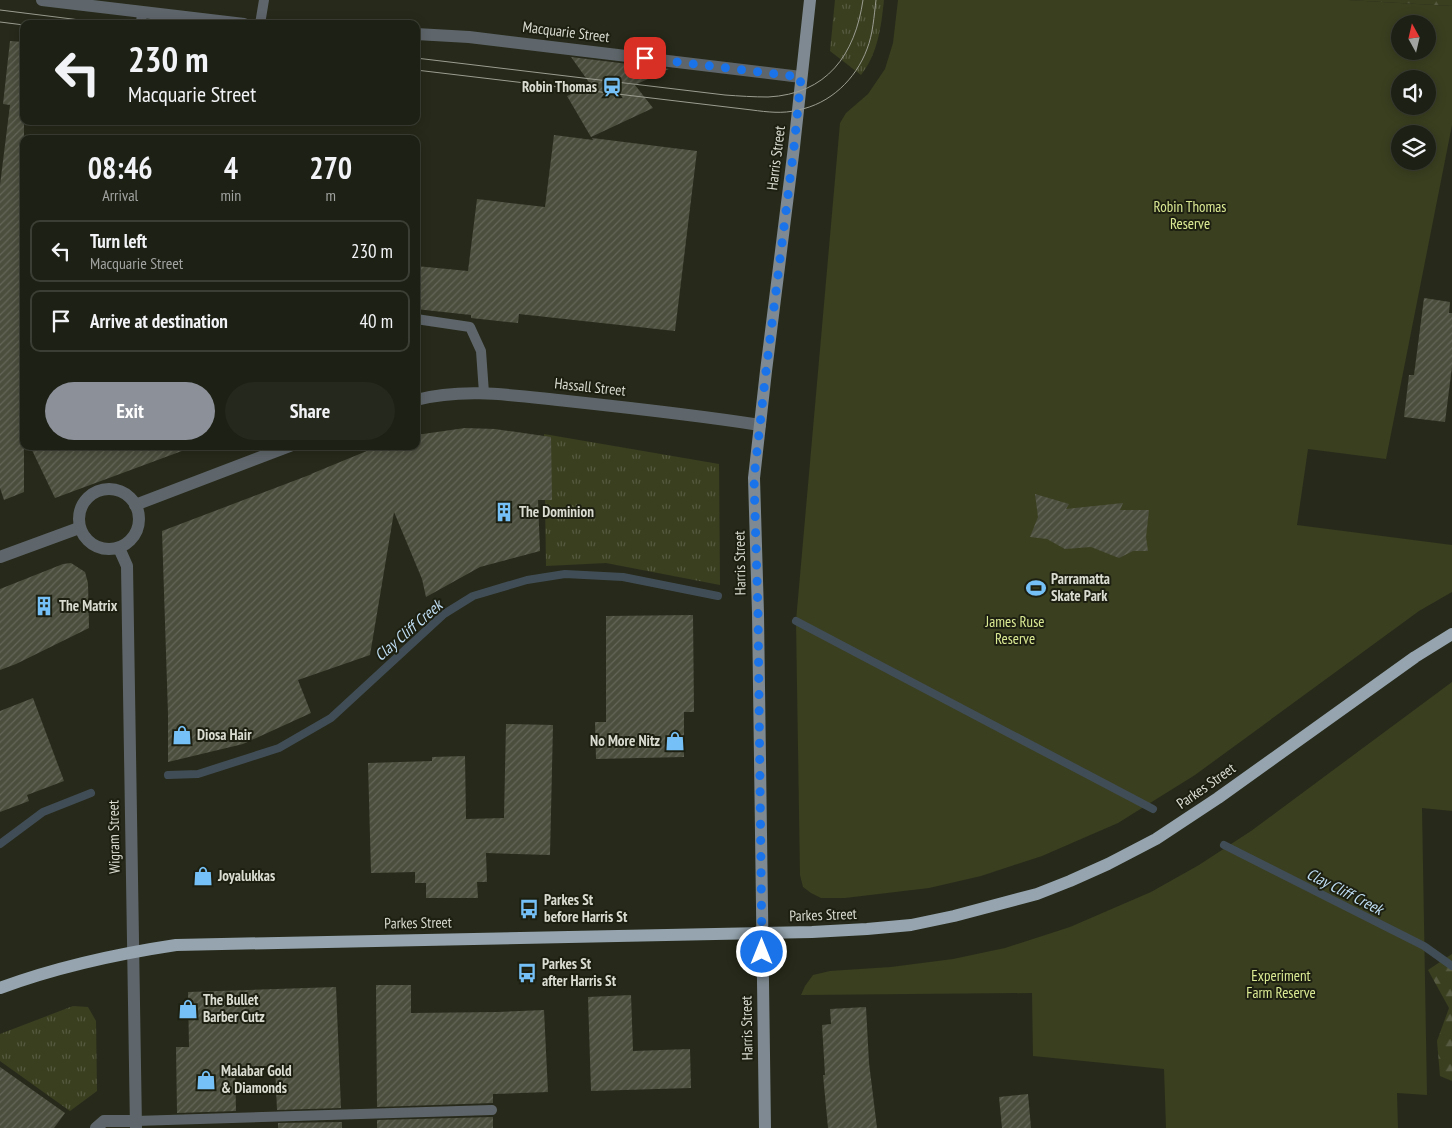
<!DOCTYPE html>
<html lang="en">
<head>
<meta charset="utf-8">
<style>
  :root { --surface:#1d2014; --page:#25281d; --text:#f1f3f6; --muted:#a0a3a0; --line:#3b3e34; --accent:#8c9099 }
  body { margin:0; font-family:"PT Sans Narrow",sans-serif; background:var(--page); color:var(--text); height:100vh; display:flex; flex-direction:column; font-size:19px; white-space:nowrap }
  * { box-sizing:border-box; margin:0 }
  p { font-size:16px; color:var(--muted) }
  .icon { flex:none; width:28px; height:28px; fill:none; stroke:currentColor; stroke-width:2; stroke-linecap:round; stroke-linejoin:round }
  .map { position:relative; flex:1; overflow:hidden }
  .details { position:absolute; left:20px; top:135px; width:400px; height:315px; display:flex; flex-direction:column; background:var(--surface); border-radius:10px; box-shadow:0 2px 12px #0003,0 0 0 1px var(--line) }
  .details>* { flex:none }
  .top-card { position:absolute; left:20px; top:20px; width:400px; height:105px; border-radius:10px; box-shadow:0 2px 12px #0003,0 0 0 1px var(--line); background:#1d2014; color:var(--text); overflow:hidden }
  .needle { width:32px; rotate:352deg }
  .tools { position:absolute; left:1391px; top:15px; display:grid; gap:10px }
  .tools a { display:grid; place-items:center; width:45px; height:45px; border-radius:50%; background:var(--surface); box-shadow:0 2px 12px #0003,0 0 0 1px var(--line); font-size:25px }
  .pin { position:absolute; display:grid; place-items:center; width:42px; height:42px; color:#fff; margin:-21px; border-radius:10px; box-shadow:0 2px 8px #0006 }
  .me { position:absolute; width:55px; margin:-28px; rotate:0deg; stroke-linejoin:round; filter:drop-shadow(0 0 4px #0008) }
  .turn { display:flex; align-items:center; gap:18px; height:105px; padding:0 25px; font-size:22px }
  .turn .icon { width:65px; height:65px; stroke-width:2.5 }
  .turn b { display:block; font-size:35px; line-height:42px }
  .eta { display:flex; justify-content:space-evenly; align-items:center; height:85px; text-align:center }
  .eta b { font-size:30px; font-weight:600; line-height:35px }
  .action { display:flex; gap:10px; margin-top:auto; padding:10px 25px }
  .action a { flex:1; height:58px; border-radius:30px; background:var(--accent); color:#fff; font-size:20px; font-weight:600; line-height:58px; text-align:center }
  .action a+a { background:var(--page); color:var(--text) }
  ul { padding:0; list-style:none }
  li { display:flex; align-items:center; gap:15px; height:62px; margin:0 10px 8px; padding:0 15px; border:2px solid var(--line); border-radius:10px }
  li div { flex:1 }
  li b { display:block; font-size:19px }
  li em { font-style:normal }
  .map>svg:first-child { display:block }
  .grass { fill:url(#grass-tufts) }
  .forest { fill:url(#forest-firs) }
  .park { fill:#3a3f20; fill-rule:evenodd }
  .lines { fill:none; stroke-linecap:round; stroke-linejoin:round }
  .stream { stroke:#414d56; stroke-width:8 }
  .building { fill:url(#building-hatch) }
  .service { stroke:#5f666b; stroke-width:10 }
  .minor { stroke:#5f666b; stroke-width:12 }
  .tertiary { stroke:#5f666b; stroke-width:12 }
  .secondary { stroke:#7e8991; stroke-width:12 }
  .primary { stroke:#95a4af; stroke-width:12 }
  .tram { stroke:#9b9d91; stroke-width:1 }
  .route { stroke:#1a73e8; stroke-width:9; stroke-dasharray:0 16.2 }
  .labels { text-anchor:middle; stroke-width:4; stroke-linejoin:round; paint-order:stroke }
  .street-label { font-size:15px; fill:#dadcd2; stroke:#1d2011 }
  .poi-label { font-size:15px; font-weight:bold; fill:#dadcd2; stroke:#1d2011; text-anchor:start }
  .park-label { font-size:15px; fill:#dae993; stroke:#1d2011 }
  .water-label { font-size:16px; font-style:italic; fill:#bedcf2; stroke:#1d2011 }
</style>
</head>
<body>
<div class="map">
<svg width="1452" height="1128" viewBox="0 0 1452 1128">
  <defs>
    <pattern id="grass-tufts" width="24" height="20" patternUnits="userSpaceOnUse" patternTransform="scale(1.25)"><rect width="24" height="20" fill="#3a3f20"/><path d="M3 7l-1-3M5 7V3M7 7l1-3M15 17l-1-3M17 17v-4M19 17l1-3" fill="none" stroke="#565a40"/></pattern>
    <pattern id="forest-firs" width="22" height="20" patternUnits="userSpaceOnUse" patternTransform="scale(1.25)"><rect width="22" height="20" fill="#3a3f20"/><path d="M5 1l3.5 6h-7zM16 11l3.5 6h-7z" fill="#565a40"/></pattern>
    <pattern id="building-hatch" width="6" height="6" patternUnits="userSpaceOnUse" patternTransform="scale(1.25)"><rect width="6" height="6" fill="#4b4e3d"/><path d="M-1 1l2-2M0 6l6-6M5 7l2-2" fill="none" stroke="#646758"/></pattern>
  </defs>
  <rect width="100%" height="100%" fill="#272a1a"/>
  <g class="grass">
    <path d="M 835,0 L 884,0 C 881,27 878,53 861,75 L 830,51 Z"/>
    <polygon points="544,434 719,464 720,585 606,563 546,566"/>
    <polygon points="73,1006 88,1007 96,1021 97,1091 70,1111 0,1061 0,1034"/>
  </g>
  <g class="forest">
    <polygon points="1348,0 1452,0 1452,6"/>
    <polygon points="1452,954 1452,1081 1440,1076 1437,1041 1449,1008 1428,970"/>
  </g>
  <g class="park">
    <path d="M 898,0 L 1348,0 L 1452,6 L 1452,125 L 1386,459 L 1308,449 L 1297,525 L 1452,545 L 1452,592 L 1419,611 L 1195,775 L 1118,823 L 1042,856 L 981,876 L 929,888 L 845,898 L 821,898 L 811,893 L 803,887 L 800,875 L 796,621 L 840,123 L 846,113 L 868,94 L 885,69 L 893,43 ZM 1400,24 L 1428,24 L 1428,51 L 1400,51 ZM 1400,79 L 1428,79 L 1428,106 L 1400,106 ZM 1400,134 L 1428,134 L 1428,161 L 1400,161 Z"/>
    <polygon points="1452,682 1452,811 1422,808 1427,1095 1397,1093 1398,1128 1166,1128 1164,1069 1033,1056 1032,993 801,995 805,986 813,975 830,971 891,967 953,959 1005,948 1070,927 1151,892 1199,865 1251,831"/>
  </g>
  <g class="lines">
    <g class="stream">
      <polyline points="796,621 1153,809"/>
      <polyline points="168,775 198,774 279,748 331,718 444,614 473,596 527,580 565,574 623,577 718,596"/>
      <polyline points="0,844 43,812 91,793"/>
      <polyline points="1224,845 1424,946 1452,966"/>
    </g>
  </g>
  <g class="building">
    <polygon points="10,41 24,42 24,492 4,500 0,488 0,185 10,105 3,104"/>
    <polygon points="571,57 669,69 635,85 653,108 591,137 567,96 591,85"/>
    <polygon points="554,135 593,140 592,138 697,151 675,331 519,314 518,323 471,318 471,315 416,309 416,266 468,271 477,199 545,207"/>
    <polygon points="1424,298 1450,302 1449,313 1452,313 1452,367 1445,422 1404,417 1409,375 1414,375"/>
    <polygon points="465,428 495,429 551,437 552,500 538,500 540,551 480,567 426,597 422,579 394,512 370,655 298,680 311,713 243,744 168,762 168,714 162,531 312,474 311,474 379,446 416,446 416,435"/>
    <polygon points="30,446 189,446 190,448 55,498"/>
    <polygon points="1035,494 1069,504 1066,509 1123,503 1120,510 1149,510 1146,537 1148,551 1133,551 1119,558 1091,547 1065,549 1047,539 1030,537 1038,517"/>
    <polygon points="71,563 85,572 88,583 89,628 16,664 0,670 0,589 63,564"/>
    <polygon points="693,615 694,712 684,712 684,757 596,759 595,722 606,722 606,616"/>
    <polygon points="33,698 64,781 27,795 29,801 0,812 0,711"/>
    <polygon points="506,724 553,725 550,855 486,853 487,882 477,882 478,898 426,898 426,883 415,883 415,872 371,873 368,763 432,761 432,757 465,756 466,819 504,818"/>
    <polygon points="376,985 411,985 411,1013 498,1012 544,1010 548,1092 493,1094 493,1103 377,1107"/>
    <polygon points="336,987 341,1108 277,1110 275,1066 235,1067 236,1111 177,1113 176,1047 189,1047 188,992"/>
    <polygon points="631,995 633,1051 690,1049 691,1088 591,1091 588,997"/>
    <polygon points="866,1007 869,1063 877,1128 828,1128 823,1075 825,1075 822,1025 831,1024 830,1009"/>
    <polygon points="0,1067 65,1113 54,1128 0,1128"/>
    <polygon points="1028,1094 1031,1128 1002,1128 999,1097"/>
    <polygon points="493,1117 493,1128 377,1128 377,1120"/>
    <polygon points="342,1122 342,1128 278,1128 278,1123"/>
  </g>
  <g class="lines">
    <g class="service">
      <polyline points="141,24 142,12"/>
      <polyline points="260,24 264,0"/>
      <polyline points="416,319 470,327 481,351 484,393"/>
      <polyline points="135,1121 492,1110"/>
    </g>
    <g class="minor">
      <polyline points="42,0 244,24"/>
      <polyline points="416,34 469,37 801,77"/>
      <polyline points="96,1128 104,1121 135,1121"/>
    </g>
    <g class="tertiary">
      <path d="M 416,400 C 466,387 517,396 567,401 C 632,408 696,415 760,425"/>
      <circle cx="109" cy="519" r="30"/>
      <polyline points="135,505 290,446"/>
      <polyline points="119,548 127,566 136,1128"/>
      <polyline points="0,557 79,528"/>
    </g>
    <polyline class="secondary" points="765,1128 758,613 754,478 766,371 794,147 810,0"/>
    <path class="primary" d="M 0,988 C 57,967 116,954 176,945 L 812,932 L 867,929 L 911,925 L 954,916 L 1037,894 L 1070,881 L 1108,864 L 1156,839 L 1218,798 L 1415,657 L 1452,634"/>
    <g class="tram">
      <polyline points="0,10 112,24"/>
      <polyline points="0,22 24,25"/>
      <path d="M 416,58 L 725,95 C 739,96 754,97 768,97 C 827,94 855,55 863,0"/>
      <path d="M 416,70 L 752,110 C 767,112 783,114 798,110 C 830,104 856,79 867,49 C 873,34 874,16 876,0"/>
    </g>
  </g>
  <g class="lines">
    <polyline class="route" points="645,58 801,77 794,147 766,371 754,478 758,613 762,952"/>
  </g>
  <defs>
    <symbol id="station-bare" viewBox="-9 -9 18 18"><path d="M-3-6H3Q5-6 5-4V2Q5 4 3 4L4.5 6H3L1.5 4h-3L-3 6H-4.5L-3 4Q-5 4-5 2V-4Q-5-6-3-6ZM-3.5-4v3h7v-3ZM-3.5 1v1.5H-2V1ZM2 1v1.5H3.5V1Z" fill="#75c0f6" stroke="#1d2011" stroke-width="2.5" paint-order="stroke"/></symbol>
    <symbol id="building-bare" viewBox="-9 -9 18 18"><path d="M-4-6H4V6H1V3H-1V6H-4ZM-2.5-4.3h1.7v1.8h-1.7ZM.8-4.3h1.7v1.8H.8ZM-2.5-1h1.7V.8h-1.7ZM.8-1h1.7V.8H.8Z" fill="#75c0f6" stroke="#1d2011" stroke-width="2.5" paint-order="stroke"/></symbol>
    <symbol id="stadium-bare" viewBox="-9 -9 18 18"><path d="M0-5a6.5 5 0 1 0 0 10a6.5 5 0 1 0 0-10ZM-3.5-1.8h7v3.6h-7Z" fill="#75c0f6" stroke="#1d2011" stroke-width="2.5" paint-order="stroke"/></symbol>
    <symbol id="shop-bare" viewBox="-9 -9 18 18"><path d="M-5-2.5h2.3a2.7 3.5 0 0 1 5.4 0H5L5.5 6h-11ZM-1.5-2.5h3a1.5 2.3 0 0 0-3 0Z" fill="#75c0f6" stroke="#1d2011" stroke-width="2.5" paint-order="stroke"/></symbol>
    <symbol id="bus-bare" viewBox="-9 -9 18 18"><path d="M-5-6H5V4H4V6H2V4H-2V6H-4V4H-5ZM-3.5-4V0h7V-4ZM-3.5 1.2v1.5H-2V1.2ZM2 1.2v1.5H3.5V1.2Z" fill="#75c0f6" stroke="#1d2011" stroke-width="2.5" paint-order="stroke"/></symbol>
  </defs>
  <g fill-rule="evenodd">
    <use href="#station-bare" x="598" y="73" width="28" height="28"/>
    <use href="#building-bare" x="490" y="498" width="28" height="28"/>
    <use href="#stadium-bare" x="1022" y="574" width="28" height="28"/>
    <use href="#building-bare" x="30" y="592" width="28" height="28"/>
    <use href="#shop-bare" x="168" y="721" width="28" height="28"/>
    <use href="#shop-bare" x="661" y="727" width="28" height="28"/>
    <use href="#shop-bare" x="189" y="862" width="28" height="28"/>
    <use href="#bus-bare" x="515" y="895" width="28" height="28"/>
    <use href="#bus-bare" x="513" y="959" width="28" height="28"/>
    <use href="#shop-bare" x="174" y="995" width="28" height="28"/>
    <use href="#shop-bare" x="192" y="1066" width="28" height="28"/>
  </g>
  <g class="labels">
    <g class="street-label">
      <text transform="translate(566 32) rotate(7)" y="5">Macquarie Street</text>
      <text transform="translate(776 158) rotate(-83)" y="5">Harris Street</text>
      <text transform="translate(590 387) rotate(6)" y="5">Hassall Street</text>
      <text transform="translate(740 563) rotate(-91)" y="5">Harris Street</text>
      <text transform="translate(1206 786) rotate(-35)" y="5">Parkes Street</text>
      <text transform="translate(114 837) rotate(-91)" y="5">Wigram Street</text>
      <text transform="translate(823 915) rotate(-2)" y="5">Parkes Street</text>
      <text transform="translate(418 923) rotate(-1)" y="5">Parkes Street</text>
      <text transform="translate(747 1028) rotate(-91)" y="5">Harris Street</text>
    </g>
    <g class="poi-label">
      <text x="597" y="92" text-anchor="end">Robin Thomas</text>
      <text x="519" y="517">The Dominion</text>
      <text x="1051" y="584">Parramatta<tspan x="1051" dy="17">Skate Park</tspan></text>
      <text x="59" y="611">The Matrix</text>
      <text x="197" y="740">Diosa Hair</text>
      <text x="660" y="746" text-anchor="end">No More Nitz</text>
      <text x="218" y="881">Joyalukkas</text>
      <text x="544" y="905">Parkes St<tspan x="544" dy="17">before Harris St</tspan></text>
      <text x="542" y="969">Parkes St<tspan x="542" dy="17">after Harris St</tspan></text>
      <text x="203" y="1005">The Bullet<tspan x="203" dy="17">Barber Cutz</tspan></text>
      <text x="221" y="1076">Malabar Gold<tspan x="221" dy="17">&amp; Diamonds</tspan></text>
    </g>
    <g class="park-label">
      <text x="1190" y="212">Robin Thomas<tspan x="1190" dy="17">Reserve</tspan></text>
      <text x="1015" y="627">James Ruse<tspan x="1015" dy="17">Reserve</tspan></text>
      <text x="1281" y="981">Experiment<tspan x="1281" dy="17">Farm Reserve</tspan></text>
    </g>
    <g class="water-label">
      <text transform="translate(408 630) rotate(-41)" y="6">Clay Cliff Creek</text>
      <text transform="translate(1345 891) rotate(27)" y="6">Clay Cliff Creek</text>
    </g>
  </g>
</svg>
<div class="tools">
<a><svg class="needle" viewBox="-14 -14 28 28"><path d="M0-13l5 13h-10z" fill="#e53935"/><path d="M0 13l5-13h-10z" fill="#a0a3a0"/></svg></a>
<a><svg class="icon" aria-label="sound" viewBox="0 0 24 24"><path d="M4 9h4l5-4v14l-5-4H4zM17 9q2 3 0 6"/></svg></a>
<a><svg class="icon" aria-label="layers" viewBox="0 0 24 24"><path d="M12 4l9 5-9 5-9-5zM3 14l9 5 9-5"/></svg></a>
</div>
<div class="pin" style="left:645px;top:58px;background:#d93025"><svg class="icon" aria-label="arrive" viewBox="0 0 24 24"><path d="M6 21V4h12l-3 4 3 4H6"/></svg></div>
<svg class="me" style="left:762px;top:952px" viewBox="-20 -20 40 40"><circle r="17" fill="#1a73e8" stroke="#fff" stroke-width="3"/><path d="M0-11L8 9 0 5-8 9z" fill="#fff"/></svg>
<div class="top-card">
<div class="turn"><svg class="icon" aria-label="left" viewBox="0 0 24 24"><path d="M17 20v-9H6M10 6l-5 5 5 5"/></svg><div><b>230 m</b>Macquarie Street</div></div>
</div>
<section class="details">
<div class="eta">
<div><b>08:46</b><p>Arrival</p></div>
<div><b>4</b><p>min</p></div>
<div><b>270</b><p>m</p></div>
</div>
<ul>
<li><svg class="icon" aria-label="left" viewBox="0 0 24 24"><path d="M17 20v-9H6M10 6l-5 5 5 5"/></svg><div><b>Turn left</b><p>Macquarie Street</p></div><em>230 m</em></li>
<li><svg class="icon" aria-label="arrive" viewBox="0 0 24 24"><path d="M6 21V4h12l-3 4 3 4H6"/></svg><div><b>Arrive at destination</b></div><em>40 m</em></li>
</ul>
<div class="action"><a>Exit</a><a>Share</a></div>
</section>
</div>
</body>
</html>
